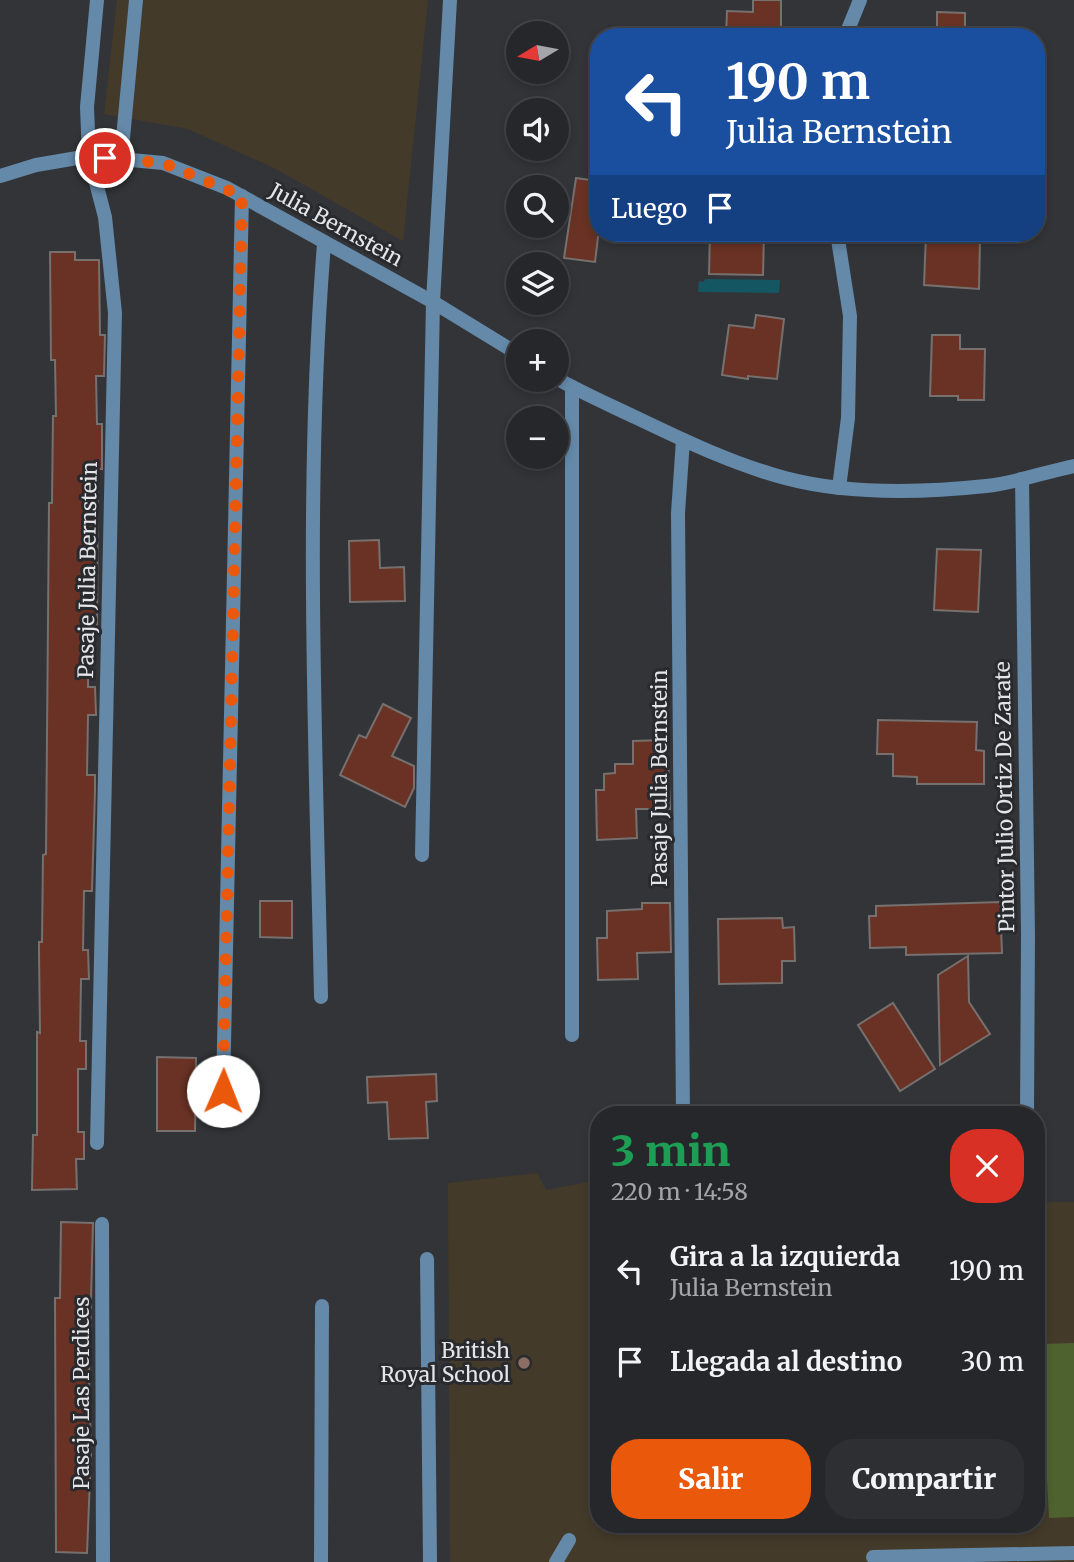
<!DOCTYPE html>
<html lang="es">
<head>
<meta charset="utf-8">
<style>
  :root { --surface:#26272a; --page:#2e2f32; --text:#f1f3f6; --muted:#a4a5a8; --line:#424447; --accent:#ea580c }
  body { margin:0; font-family:Merriweather,serif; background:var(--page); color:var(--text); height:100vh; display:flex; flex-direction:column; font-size:26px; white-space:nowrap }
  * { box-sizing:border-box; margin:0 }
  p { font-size:23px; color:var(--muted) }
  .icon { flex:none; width:38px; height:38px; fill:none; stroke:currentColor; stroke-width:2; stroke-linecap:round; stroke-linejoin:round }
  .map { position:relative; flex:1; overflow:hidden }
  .details { position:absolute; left:590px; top:1106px; width:455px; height:427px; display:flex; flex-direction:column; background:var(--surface); border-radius:28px; box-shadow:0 4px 10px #0003,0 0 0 2px var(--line) }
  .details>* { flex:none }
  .guide { position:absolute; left:590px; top:28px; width:455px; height:214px; border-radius:28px; box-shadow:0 4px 10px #0003,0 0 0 2px var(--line); background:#1a4fa0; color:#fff; overflow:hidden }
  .needle { width:46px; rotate:260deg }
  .buttons { position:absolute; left:506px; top:21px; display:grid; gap:14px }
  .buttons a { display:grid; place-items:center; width:63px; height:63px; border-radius:50%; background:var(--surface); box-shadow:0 4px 10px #0003,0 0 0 2px var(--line); font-size:35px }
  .pin { position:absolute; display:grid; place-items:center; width:60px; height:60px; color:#fff; margin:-30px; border:4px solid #fff; border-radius:50%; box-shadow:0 2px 7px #0007 }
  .me { position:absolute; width:77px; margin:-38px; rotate:1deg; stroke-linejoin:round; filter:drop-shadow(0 0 5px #0008) }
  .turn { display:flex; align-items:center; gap:24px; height:147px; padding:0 21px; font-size:32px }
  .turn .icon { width:91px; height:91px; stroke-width:2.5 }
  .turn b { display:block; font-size:49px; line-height:60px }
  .then { display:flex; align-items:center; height:66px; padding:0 21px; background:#0003; gap:14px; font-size:26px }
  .round { display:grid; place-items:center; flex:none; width:74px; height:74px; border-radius:28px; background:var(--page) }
  .overview { display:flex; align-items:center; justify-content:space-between; height:119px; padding:0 21px }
  h1 { font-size:42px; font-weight:800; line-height:52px; color:#1e9e55 }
  .action { display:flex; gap:14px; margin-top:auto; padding:14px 21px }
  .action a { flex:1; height:80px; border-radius:28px; background:var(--accent); color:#fff; font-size:28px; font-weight:800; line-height:80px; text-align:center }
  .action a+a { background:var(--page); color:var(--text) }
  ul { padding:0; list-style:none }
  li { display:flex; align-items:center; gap:21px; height:91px; padding:0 21px }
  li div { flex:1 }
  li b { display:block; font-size:26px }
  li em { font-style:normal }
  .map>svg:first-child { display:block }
  .education { fill:#443a2a }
  .green { fill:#4e6230 }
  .water { fill:#145762 }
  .building { fill:#693224; stroke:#76706f; stroke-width:2 }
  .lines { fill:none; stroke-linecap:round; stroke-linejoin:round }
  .service { stroke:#6489a9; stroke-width:14 }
  .minor { stroke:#6489a9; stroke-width:14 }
  .tertiary { stroke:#6489a9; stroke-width:14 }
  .route { stroke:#ea580c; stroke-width:12; stroke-dasharray:0 21.6 }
  .education-dot { fill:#8d6e63; stroke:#292a2e; stroke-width:2.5 }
  .labels { text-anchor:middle; stroke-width:6; stroke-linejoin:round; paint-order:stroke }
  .street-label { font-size:21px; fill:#e4e5e8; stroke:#292a2e }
  .poi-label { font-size:21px; fill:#e4e5e8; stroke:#292a2e; text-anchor:end }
</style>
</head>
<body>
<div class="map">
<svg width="1074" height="1562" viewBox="0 0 1074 1562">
  <rect width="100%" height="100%" fill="#333438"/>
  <g class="education">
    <polygon points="117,0 428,0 403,241 276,169 188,129 104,114"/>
    <polygon points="537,1173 546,1190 594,1181 598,1186 598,1524 1036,1524 1036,1202 1074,1202 1074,1562 450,1562 448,1183"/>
  </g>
  <polygon class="green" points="1074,1343 1074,1517 1049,1518 1040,1344"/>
  <polygon class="water" points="705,279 780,280 779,293 698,292 699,281 704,282"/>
  <g class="building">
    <polygon points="753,0 781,0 781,37 726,37 727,11 753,12"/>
    <polygon points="937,12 965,13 965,37 937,37"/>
    <polygon points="576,178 598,181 598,237 595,262 564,258"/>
    <polygon points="710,233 764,233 763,275 709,274"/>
    <polygon points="926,233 954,233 953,238 980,239 979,289 924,285"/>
    <polygon points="50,252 75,252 75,260 99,260 100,335 105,335 104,376 96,376 97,424 102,424 102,469 98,469 97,628 89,628 88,687 95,687 96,715 88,715 87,775 95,775 95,791 92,891 84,891 83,950 88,950 89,979 81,979 80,1041 86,1041 86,1069 78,1069 78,1132 84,1132 84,1159 76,1159 77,1189 32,1190 33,1135 37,1135 37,1032 40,1033 39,952 39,942 42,942 43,855 46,854 49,503 52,503 53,416 56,416 55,360 51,360"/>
    <polygon points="756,315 784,319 777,379 748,376 748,379 722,375 729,325 754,328"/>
    <polygon points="932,335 960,335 960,349 985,349 984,400 958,400 958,396 930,396"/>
    <polygon points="379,540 380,568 404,567 405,601 350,602 349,541"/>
    <polygon points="937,549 981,550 978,612 934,610"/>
    <polygon points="383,704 411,718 392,756 414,766 414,788 405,807 340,775 359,735 366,738"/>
    <polygon points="878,720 977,722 976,750 984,751 984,784 917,784 917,777 893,776 893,754 877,754"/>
    <polygon points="663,740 663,758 668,759 670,809 636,809 637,838 597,840 596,790 604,790 604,774 615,773 615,764 633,764 633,741"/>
    <polygon points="260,901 292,901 292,938 260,937"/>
    <polygon points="1000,902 1002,953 906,955 906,947 870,948 869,916 876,916 876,906"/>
    <polygon points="642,903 670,903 671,952 637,953 638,979 598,980 597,938 607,938 607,911 642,909"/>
    <polygon points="782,918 783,928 794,927 795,961 782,961 782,983 719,984 718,919"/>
    <polygon points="968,956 969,1002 990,1034 940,1065 938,975"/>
    <polygon points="893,1003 935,1069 900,1091 858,1025"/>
    <polygon points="157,1057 196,1058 195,1131 157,1131"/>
    <polygon points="436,1074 437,1101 426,1102 428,1138 389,1139 387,1102 368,1103 367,1077"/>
    <polygon points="61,1222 93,1223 89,1377 91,1454 87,1553 56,1552 55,1298 60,1298"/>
  </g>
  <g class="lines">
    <g class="service">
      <polyline points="121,159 136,0"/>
      <polyline points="873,1557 1074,1553"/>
      <polyline points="556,1562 569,1540"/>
    </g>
    <g class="minor">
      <polyline points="97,0 87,107 89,156 105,217 115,313 97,1143"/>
      <polyline points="845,37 860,0"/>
      <polyline points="837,233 850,316 848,418 839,488"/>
      <polyline points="683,440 678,513 683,1115"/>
      <polyline points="1022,479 1028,935 1027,1115"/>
      <polyline points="422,855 433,302 450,0"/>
      <path d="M 321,997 C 316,746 304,494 324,244"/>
      <polyline points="572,1035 572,387"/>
      <polyline points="223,1092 242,196"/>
      <polyline points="102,1224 103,1562"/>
      <polyline points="427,1259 430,1562"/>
      <polyline points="321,1562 322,1306"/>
    </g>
    <g class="tertiary">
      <polyline points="0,176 36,165 89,156 163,163 227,188 433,302 518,354"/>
      <path d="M 556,378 C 582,393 610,405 637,418 C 685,441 733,464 785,478 C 849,495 920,493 986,486 C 1016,483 1044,472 1074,466"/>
    </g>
  </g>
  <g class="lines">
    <polyline class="route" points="105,158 163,163 242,196 223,1091"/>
  </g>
  <circle class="education-dot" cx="524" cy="1363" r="7"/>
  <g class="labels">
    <g class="street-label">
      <text transform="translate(336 225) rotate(29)" y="7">Julia Bernstein</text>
      <text transform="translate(88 570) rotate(-89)" y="7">Pasaje Julia Bernstein</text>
      <text transform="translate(660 778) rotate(-90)" y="7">Pasaje Julia Bernstein</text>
      <text transform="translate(1005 797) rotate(-91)" y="7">Pintor Julio Ortiz De Zarate</text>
      <text transform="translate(82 1393) rotate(-90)" y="7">Pasaje Las Perdices</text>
    </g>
    <g class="poi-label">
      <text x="510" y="1358">British<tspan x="510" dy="24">Royal School</tspan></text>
    </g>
  </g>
</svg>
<div class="buttons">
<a><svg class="needle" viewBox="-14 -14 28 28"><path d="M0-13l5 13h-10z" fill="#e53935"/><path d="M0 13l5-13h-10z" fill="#a4a5a8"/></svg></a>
<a><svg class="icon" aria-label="sound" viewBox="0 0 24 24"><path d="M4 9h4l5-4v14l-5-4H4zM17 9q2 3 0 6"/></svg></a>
<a><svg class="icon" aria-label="search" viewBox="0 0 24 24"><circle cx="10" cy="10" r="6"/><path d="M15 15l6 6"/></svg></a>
<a><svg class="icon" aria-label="layers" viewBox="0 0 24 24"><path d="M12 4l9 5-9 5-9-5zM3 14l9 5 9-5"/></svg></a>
<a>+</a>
<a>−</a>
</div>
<div class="pin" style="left:105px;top:158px;background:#d93025"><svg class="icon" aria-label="arrive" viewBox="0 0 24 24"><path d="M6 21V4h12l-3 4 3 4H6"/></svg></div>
<svg class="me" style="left:223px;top:1091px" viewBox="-20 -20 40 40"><circle r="19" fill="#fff"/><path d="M0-13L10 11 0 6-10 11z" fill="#ea580c"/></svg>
<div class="guide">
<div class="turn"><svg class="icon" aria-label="left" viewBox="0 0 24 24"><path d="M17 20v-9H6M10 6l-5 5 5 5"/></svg><div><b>190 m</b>Julia Bernstein</div></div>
<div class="then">Luego<svg class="icon" aria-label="arrive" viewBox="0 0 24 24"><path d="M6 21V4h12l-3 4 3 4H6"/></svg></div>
</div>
<section class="details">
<div class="overview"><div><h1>3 min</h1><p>220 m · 14:58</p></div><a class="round" style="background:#d93025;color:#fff"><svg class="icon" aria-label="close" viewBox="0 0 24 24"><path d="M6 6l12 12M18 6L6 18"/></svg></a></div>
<ul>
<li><svg class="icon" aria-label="left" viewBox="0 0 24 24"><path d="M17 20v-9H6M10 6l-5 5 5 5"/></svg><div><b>Gira a la izquierda</b><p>Julia Bernstein</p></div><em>190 m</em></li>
<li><svg class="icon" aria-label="arrive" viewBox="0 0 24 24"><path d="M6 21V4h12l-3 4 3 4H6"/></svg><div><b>Llegada al destino</b></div><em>30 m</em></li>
</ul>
<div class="action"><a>Salir</a><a>Compartir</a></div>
</section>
</div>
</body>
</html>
